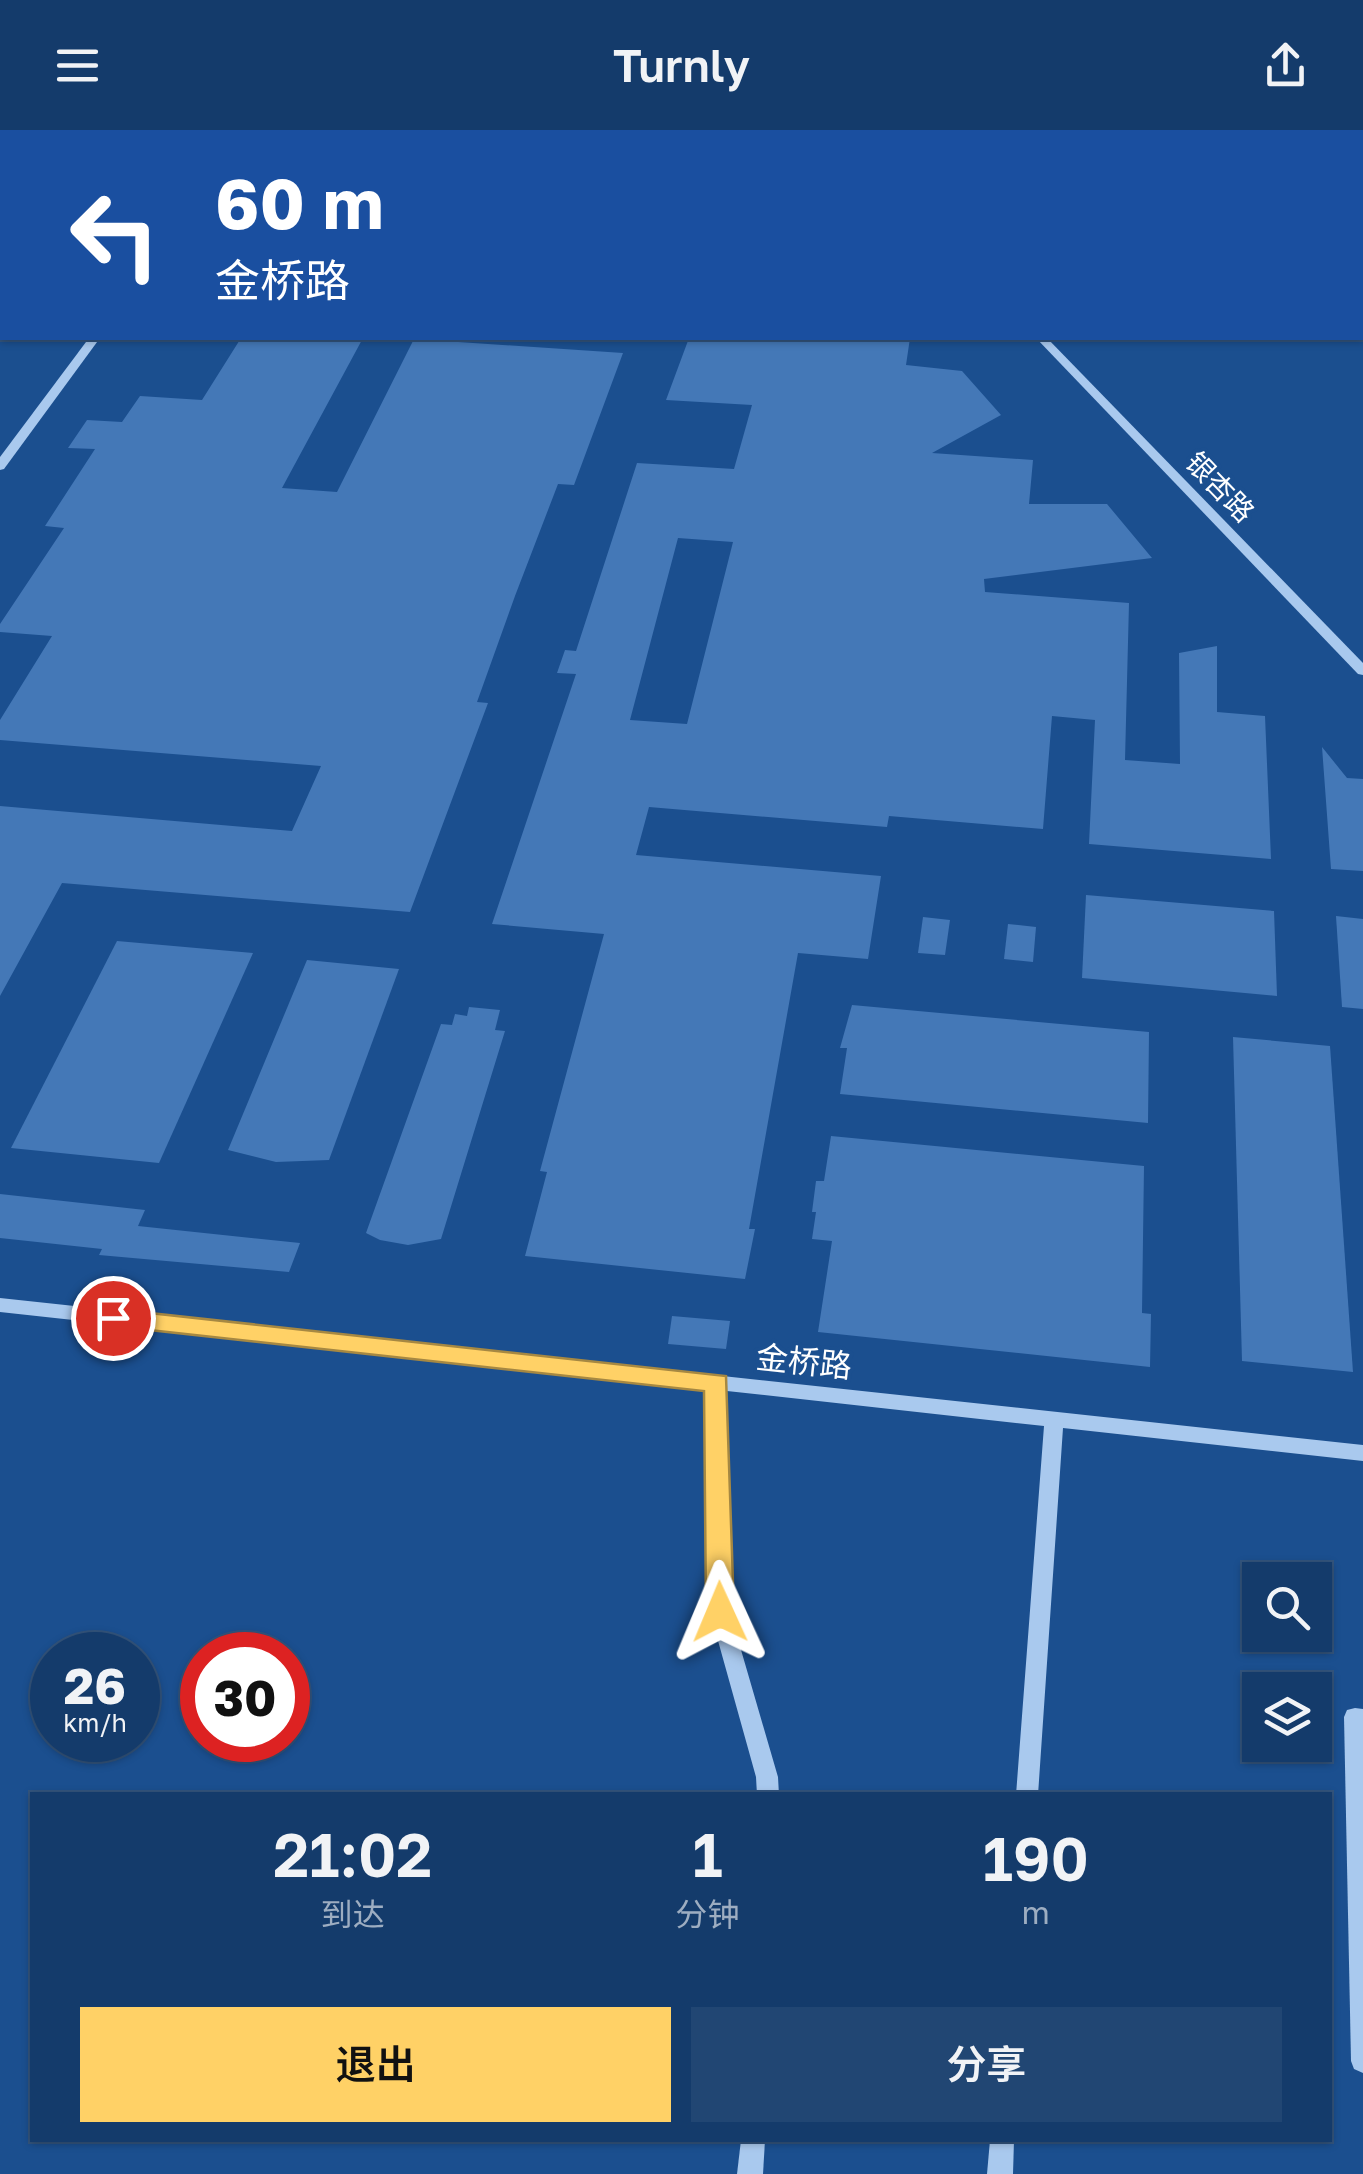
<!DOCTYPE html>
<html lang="zh">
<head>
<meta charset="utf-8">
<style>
  :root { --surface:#143b6b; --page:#214673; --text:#f1f3f6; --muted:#9dadc1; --line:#33557e; --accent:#ffd166 }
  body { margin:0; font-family:"Golos Text","Noto Sans SC",sans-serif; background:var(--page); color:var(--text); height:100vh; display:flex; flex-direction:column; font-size:38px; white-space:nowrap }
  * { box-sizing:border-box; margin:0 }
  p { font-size:32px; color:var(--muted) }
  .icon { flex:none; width:55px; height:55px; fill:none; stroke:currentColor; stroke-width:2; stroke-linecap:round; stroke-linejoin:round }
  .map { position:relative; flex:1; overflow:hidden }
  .side { position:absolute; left:30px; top:1662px; width:1302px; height:350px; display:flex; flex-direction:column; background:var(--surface); border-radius:0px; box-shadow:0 2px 8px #0004,0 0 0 2px var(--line) }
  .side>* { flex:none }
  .guide { position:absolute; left:0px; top:0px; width:1365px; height:210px; box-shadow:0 2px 8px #0004,0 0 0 2px var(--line); background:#1a4fa0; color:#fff; overflow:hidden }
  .fabs { position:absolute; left:1242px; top:1432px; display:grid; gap:20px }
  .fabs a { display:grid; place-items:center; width:90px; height:90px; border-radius:0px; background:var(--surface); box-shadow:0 2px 8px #0004,0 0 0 2px var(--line); font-size:50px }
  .speed { position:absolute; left:30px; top:1502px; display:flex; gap:20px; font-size:50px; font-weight:700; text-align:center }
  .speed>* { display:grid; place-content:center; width:130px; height:130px; border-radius:50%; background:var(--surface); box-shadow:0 2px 8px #0004,0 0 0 2px var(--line); line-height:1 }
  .speed small { font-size:25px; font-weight:400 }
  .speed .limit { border:15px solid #d22; background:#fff; color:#111 }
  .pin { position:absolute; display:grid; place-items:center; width:85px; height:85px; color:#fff; margin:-42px; border:5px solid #fff; border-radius:50%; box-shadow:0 2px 10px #0007 }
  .me { position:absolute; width:110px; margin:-55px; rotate:359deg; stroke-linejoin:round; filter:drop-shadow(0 0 8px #0008) }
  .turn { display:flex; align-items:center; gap:35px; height:210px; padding:0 50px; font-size:45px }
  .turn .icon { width:130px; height:130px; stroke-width:2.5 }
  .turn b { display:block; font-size:70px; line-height:85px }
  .eta { display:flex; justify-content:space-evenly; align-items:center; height:170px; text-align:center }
  .eta b { font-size:60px; font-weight:600; line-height:70px }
  .action { display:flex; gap:20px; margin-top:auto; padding:20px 50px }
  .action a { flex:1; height:115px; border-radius:0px; background:var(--accent); color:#111; font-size:40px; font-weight:600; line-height:115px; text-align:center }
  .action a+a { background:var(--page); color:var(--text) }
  header { display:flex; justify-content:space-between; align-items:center; height:130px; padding:0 50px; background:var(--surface); font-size:45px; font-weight:600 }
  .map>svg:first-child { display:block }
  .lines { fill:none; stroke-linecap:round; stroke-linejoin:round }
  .river { fill:#3c6290; fill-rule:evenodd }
  .building { fill:#4478b7; fill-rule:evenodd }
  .minor { fill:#a9c9ee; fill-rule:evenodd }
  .major { fill:#f0f6ff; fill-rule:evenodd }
  .route { fill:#ffd166; stroke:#a68842; stroke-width:2.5 }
  .labels { text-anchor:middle; stroke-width:8; stroke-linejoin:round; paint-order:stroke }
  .far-street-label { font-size:28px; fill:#fff; stroke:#1b4f8f }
  .street-label { font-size:32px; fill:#fff; stroke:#1b4f8f }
</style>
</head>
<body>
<header><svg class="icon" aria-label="menu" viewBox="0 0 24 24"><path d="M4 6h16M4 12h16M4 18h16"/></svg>Turnly<svg class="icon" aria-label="share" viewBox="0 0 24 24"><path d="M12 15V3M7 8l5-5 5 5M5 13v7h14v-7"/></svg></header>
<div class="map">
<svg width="1363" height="2044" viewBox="0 0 1363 2044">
  <rect width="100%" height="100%" fill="#1b4f8f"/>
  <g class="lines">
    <g class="river">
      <polygon points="719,0 778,0 779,2 721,2"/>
      <polygon points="1107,0 1197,0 1198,1 1106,2"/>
    </g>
  </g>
  <g class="building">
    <polygon points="241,208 363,208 282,358 337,362 414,209 623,223 574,355 558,354 515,466 477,572 488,573 410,782 62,753 0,866 0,676 292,701 321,636 0,610 0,590 52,506 0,502 0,494 64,398 45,396 95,319 68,318 87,290 122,292 140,266 202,270"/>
    <path d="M 689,208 L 910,208 L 906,235 L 962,241 L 1001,285 L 932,323 L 1033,330 L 1029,374 L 1107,374 L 1152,428 L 984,449 L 985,462 L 1129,473 L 1125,630 L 1180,634 L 1179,523 L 1217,516 L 1217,582 L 1265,586 L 1271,729 L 1089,714 L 1095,590 L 1052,586 L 1043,699 L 889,686 L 887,697 L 649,677 L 636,725 L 881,746 L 868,829 L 798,823 L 749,1099 L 755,1099 L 745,1149 L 525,1126 L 547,1042 L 540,1041 L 604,804 L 492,794 L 576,544 L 557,543 L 565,520 L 576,521 L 637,333 L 734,339 L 752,275 L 666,270 ZM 678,408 L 733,412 L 687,594 L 630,590 Z"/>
    <polygon points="1322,617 1347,648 1363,649 1363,741 1331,739"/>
    <polygon points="1086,765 1274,781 1277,866 1082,848"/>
    <polygon points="1336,786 1363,789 1363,879 1342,877"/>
    <polygon points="923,787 950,790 945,825 918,823"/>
    <polygon points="1008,794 1036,797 1033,832 1004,829"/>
    <polygon points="117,811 253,823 159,1033 11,1018"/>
    <polygon points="307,830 399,839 329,1030 276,1032 228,1020"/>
    <polygon points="852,875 1149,902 1148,993 840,964 847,918 840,918"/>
    <polygon points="469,877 500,880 495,900 505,901 441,1109 408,1115 380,1110 366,1103 441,894 452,895 455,884 467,886"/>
    <polygon points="1233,907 1330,916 1353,1242 1242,1231"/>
    <polygon points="831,1006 1144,1036 1142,1183 1151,1184 1150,1237 818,1202 832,1111 812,1109 816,1082 812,1082 816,1051 824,1051"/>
    <polygon points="0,1064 145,1080 138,1096 300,1113 289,1142 99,1125 102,1119 0,1108"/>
    <polygon points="672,1186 730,1191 726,1219 668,1214"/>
  </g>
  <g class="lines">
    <g class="minor">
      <polygon points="817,0 828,0 829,2 819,2"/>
      <polygon points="1330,0 1342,0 1343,2 1332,2"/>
      <rect x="1362" y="19" width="1" height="6"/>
      <polygon points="89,208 100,208 4,339 0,340 0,327"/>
      <polygon points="1036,208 1047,208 1363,533 1363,545 1358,544"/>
      <polygon points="0,1168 1363,1315 1363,1331 1063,1298 1038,1665 1016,1665 1044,1296 727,1261 730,1482 778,1647 779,1665 757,1665 756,1647 710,1482 707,1259 0,1182"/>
      <polygon points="1355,1578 1363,1579 1363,1943 1354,1939 1351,1931 1344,1587 1347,1580"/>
      <polygon points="741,2010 765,2010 763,2044 737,2044"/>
      <polygon points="990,2010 1014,2010 1013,2044 987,2044"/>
    </g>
    <g class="major">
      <rect x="0" y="68" width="2" height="8"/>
      <rect x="1362" y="152" width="1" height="10"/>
    </g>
  </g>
  <polygon class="route" points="113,1179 726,1246 734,1482 730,1490 710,1490 706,1482 704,1261 113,1196 101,1188"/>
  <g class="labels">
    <g class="far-street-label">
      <text transform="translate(1220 357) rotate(46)" y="10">银杏路</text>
    </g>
    <g class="street-label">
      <text transform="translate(804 1232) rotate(6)" y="11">金桥路</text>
    </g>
  </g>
</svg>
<div class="fabs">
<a><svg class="icon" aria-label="search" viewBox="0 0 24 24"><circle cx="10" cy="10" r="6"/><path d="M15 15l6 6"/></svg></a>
<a><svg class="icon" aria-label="layers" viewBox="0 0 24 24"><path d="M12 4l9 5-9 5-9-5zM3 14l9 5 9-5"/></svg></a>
</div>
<div class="speed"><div>26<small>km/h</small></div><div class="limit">30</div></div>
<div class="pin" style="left:113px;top:1188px;background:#d93025"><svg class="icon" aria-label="arrive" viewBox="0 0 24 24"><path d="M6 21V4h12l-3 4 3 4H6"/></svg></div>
<svg class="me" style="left:720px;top:1482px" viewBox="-20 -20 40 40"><path d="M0-17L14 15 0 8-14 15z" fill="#ffd166" stroke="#fff" stroke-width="4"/></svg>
<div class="guide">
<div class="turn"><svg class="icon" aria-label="left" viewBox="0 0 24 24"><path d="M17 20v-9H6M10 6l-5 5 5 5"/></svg><div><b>60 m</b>金桥路</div></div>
</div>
<section class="side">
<div class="eta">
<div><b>21:02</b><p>到达</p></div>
<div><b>1</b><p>分钟</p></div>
<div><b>190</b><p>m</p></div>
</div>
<div class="action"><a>退出</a><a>分享</a></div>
</section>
</div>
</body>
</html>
